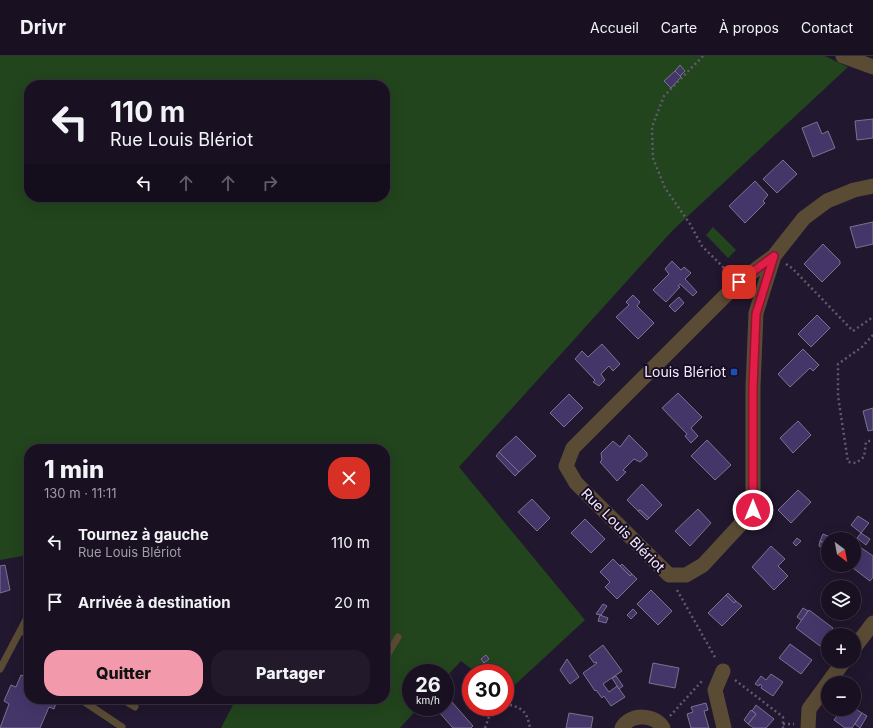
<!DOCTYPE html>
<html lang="fr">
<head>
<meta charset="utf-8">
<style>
  :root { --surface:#191122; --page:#221a2a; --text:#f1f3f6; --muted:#9f9da5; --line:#373140; --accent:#f29aac }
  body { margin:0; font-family:Inter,sans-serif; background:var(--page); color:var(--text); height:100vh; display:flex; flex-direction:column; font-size:15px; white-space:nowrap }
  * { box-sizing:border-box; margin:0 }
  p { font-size:13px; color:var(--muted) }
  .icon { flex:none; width:22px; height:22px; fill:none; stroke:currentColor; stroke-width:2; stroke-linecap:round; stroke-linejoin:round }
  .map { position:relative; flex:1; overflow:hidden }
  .panel { position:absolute; left:24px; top:388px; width:366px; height:260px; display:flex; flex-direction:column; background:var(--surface); border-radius:16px; box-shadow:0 4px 16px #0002,0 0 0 1px var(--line) }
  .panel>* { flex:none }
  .guide { position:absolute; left:24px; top:24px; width:366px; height:122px; border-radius:16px; box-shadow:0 4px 16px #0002,0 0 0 1px var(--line); background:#191122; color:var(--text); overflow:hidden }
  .needle { width:26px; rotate:148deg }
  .controls { position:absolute; left:821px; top:476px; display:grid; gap:8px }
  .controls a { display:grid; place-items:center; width:40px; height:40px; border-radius:50%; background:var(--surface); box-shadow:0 4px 16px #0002,0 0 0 1px var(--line); font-size:20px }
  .speed { position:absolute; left:402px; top:608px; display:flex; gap:8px; font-size:20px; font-weight:700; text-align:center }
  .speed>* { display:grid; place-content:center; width:52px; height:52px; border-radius:50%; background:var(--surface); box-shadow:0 4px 16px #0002,0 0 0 1px var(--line); line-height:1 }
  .speed small { font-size:10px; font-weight:400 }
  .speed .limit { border:6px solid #d22; background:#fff; color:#111 }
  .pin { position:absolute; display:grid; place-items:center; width:34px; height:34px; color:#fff; margin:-17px; border-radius:8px; box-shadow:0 2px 6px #0006 }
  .me { position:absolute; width:44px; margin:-22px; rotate:0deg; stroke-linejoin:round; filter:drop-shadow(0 0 3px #0008) }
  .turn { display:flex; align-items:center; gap:14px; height:84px; padding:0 20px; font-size:18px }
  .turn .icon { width:52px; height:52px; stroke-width:2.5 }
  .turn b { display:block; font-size:28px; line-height:34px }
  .lanes { display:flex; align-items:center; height:38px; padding:0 20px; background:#0003; justify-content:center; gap:20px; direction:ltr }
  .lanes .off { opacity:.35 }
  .round { display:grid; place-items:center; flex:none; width:42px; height:42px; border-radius:16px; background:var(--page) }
  .summary { display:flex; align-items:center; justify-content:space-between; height:68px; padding:0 20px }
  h1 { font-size:24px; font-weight:800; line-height:30px }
  .button { display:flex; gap:8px; margin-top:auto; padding:8px 20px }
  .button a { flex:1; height:46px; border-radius:16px; background:var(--accent); color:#111; font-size:16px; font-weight:800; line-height:46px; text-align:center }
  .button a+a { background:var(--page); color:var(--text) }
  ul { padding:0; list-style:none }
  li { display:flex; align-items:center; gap:12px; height:60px; padding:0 20px }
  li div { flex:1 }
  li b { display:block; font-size:15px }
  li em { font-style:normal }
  header { display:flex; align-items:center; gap:24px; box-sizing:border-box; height:56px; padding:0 20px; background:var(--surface); border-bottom:1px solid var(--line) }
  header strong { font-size:19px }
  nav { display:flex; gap:22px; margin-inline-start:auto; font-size:14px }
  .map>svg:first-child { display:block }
  .green { fill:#22451d; fill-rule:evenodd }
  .building { fill:#45366a; stroke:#797390 }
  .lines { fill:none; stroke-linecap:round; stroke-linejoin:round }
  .path { stroke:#635a6f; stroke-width:2.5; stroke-dasharray:2 3; stroke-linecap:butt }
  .service { stroke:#5a4b35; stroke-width:7 }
  .minor { stroke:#5a4b35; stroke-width:15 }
  .route-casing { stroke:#92132f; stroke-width:10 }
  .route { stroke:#e11d48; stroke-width:7 }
  .transit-dot { fill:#1a4fb4; stroke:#180d24; stroke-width:1.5 }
  .labels { text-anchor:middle; stroke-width:4; stroke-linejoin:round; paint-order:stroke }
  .poi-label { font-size:14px; fill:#f1ebfb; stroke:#180d24; text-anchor:end }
  .street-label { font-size:14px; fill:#f1ebfb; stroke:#180d24 }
</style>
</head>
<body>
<header>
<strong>Drivr</strong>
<nav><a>Accueil</a><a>Carte</a><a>À propos</a><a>Contact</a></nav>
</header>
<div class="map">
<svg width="873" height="672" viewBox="0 0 873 672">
  <rect width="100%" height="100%" fill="#21172e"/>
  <g class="green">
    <path d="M 0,0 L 825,0 L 848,11 L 673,174 L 459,411 L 585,564 L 505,638 L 505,617 L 477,617 L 461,605 L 445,622 L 445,617 L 411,617 L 411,651 L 419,651 L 400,672 L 221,672 L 236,643 L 385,643 L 385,393 L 29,393 L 29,489 L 22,500 L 0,504 ZM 29,29 L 385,29 L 385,141 L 29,141 Z"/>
    <polygon points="713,171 736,194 728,202 706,179"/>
  </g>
  <g class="building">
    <polygon points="680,9 685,15 680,20 675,15"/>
    <polygon points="675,15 681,21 671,32 664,25"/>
    <polygon points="873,63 873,82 857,84 855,65"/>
    <polygon points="817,66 822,78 828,75 835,92 813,101 802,72"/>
    <polygon points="783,104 797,118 777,137 763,123"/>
    <polygon points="755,125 768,139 763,145 765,147 745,167 729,150"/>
    <polygon points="873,166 873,188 856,192 850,171"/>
    <polygon points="823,188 840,205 840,208 822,226 804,208"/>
    <polygon points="672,205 681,214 684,211 691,217 685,223 697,236 693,240 680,228 678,230 680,231 666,246 653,234 669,218 665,213"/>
    <polygon points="633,239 640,246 637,250 654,267 638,283 616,261 629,249 626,246"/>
    <polygon points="679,241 684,247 675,256 669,250"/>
    <polygon points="817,259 830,272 811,291 798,278"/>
    <polygon points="602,288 620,308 613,315 609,310 601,318 605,324 599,330 593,326 595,324 575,303 582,295 588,301"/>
    <polygon points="803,293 819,309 813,315 810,312 790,331 778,318"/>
    <polygon points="678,337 702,361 691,372 698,380 691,387 685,380 687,378 662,352"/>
    <polygon points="569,338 583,352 564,371 550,357"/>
    <polygon points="873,352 873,374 868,375 863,355"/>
    <polygon points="798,365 811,379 793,397 780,382"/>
    <polygon points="629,379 647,397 647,400 640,406 634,403 623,414 626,416 617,425 600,406 602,404 601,397 613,385 620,391"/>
    <polygon points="516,380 536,400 519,416 499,396"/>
    <polygon points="707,384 731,409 715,424 691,400"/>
    <polygon points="499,396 519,416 515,420 496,400"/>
    <polygon points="642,428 662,449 649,462 640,454 638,455 627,444"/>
    <polygon points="798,434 811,446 791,467 778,454"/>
    <polygon points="532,443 550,462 537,475 518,456"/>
    <polygon points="698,453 711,467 690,490 675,475"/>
    <polygon points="640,454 649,462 647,464 638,455"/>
    <polygon points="858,460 869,467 861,477 851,469"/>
    <polygon points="585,463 605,483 591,497 571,477"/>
    <polygon points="861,477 870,483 866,489 857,482"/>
    <polygon points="823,478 830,481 827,488 820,485"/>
    <polygon points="797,482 801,485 796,490 793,487"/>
    <polygon points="820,485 827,488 823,492 819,490"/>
    <polygon points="771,490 785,503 778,510 788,520 774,534 752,511"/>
    <polygon points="860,491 873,500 873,521 870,525 849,509 854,509 854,498"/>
    <polygon points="613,503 630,520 632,518 637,523 617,543 605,531 610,526 600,516"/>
    <polygon points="622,508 632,518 630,520 620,510"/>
    <polygon points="5,509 10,534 0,537 0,510"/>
    <polygon points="651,534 672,555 658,569 637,548"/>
    <polygon points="728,537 736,545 734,547 726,539"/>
    <polygon points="726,539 734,547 736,545 742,550 722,570 708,557"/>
    <polygon points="854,540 860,544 854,553"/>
    <polygon points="603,548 607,550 601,559 596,558"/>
    <polygon points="803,552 808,555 802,565 797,561"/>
    <polygon points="633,553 637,557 631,563 627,559"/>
    <polygon points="809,554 833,572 820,590 796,572"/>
    <polygon points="600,559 608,562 606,567 598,565"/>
    <polygon points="790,588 812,604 801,618 779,602"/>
    <polygon points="603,589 622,615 603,628 609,636 617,630 625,641 611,650 604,640 602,642 596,634 595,635 583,617 597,607 596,606 594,607 589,600"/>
    <polygon points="486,599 489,603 484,607 481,603"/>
    <polygon points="567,603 579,621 570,628 560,614"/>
    <polygon points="653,607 679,612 675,632 649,627"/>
    <polygon points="771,618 783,626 773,640 761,632 762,630 760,628 759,630 755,628 761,620 766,624"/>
    <polygon points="21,619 29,622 29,643 52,643 51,645 56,647 54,653 49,651 40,672 0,672 9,648 4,645 11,629 16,631"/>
    <polygon points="616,620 623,630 619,633 612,622"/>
    <polygon points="448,634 453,639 450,641 448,639 445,642 445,636"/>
    <polygon points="451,645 473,670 471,672 453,672 439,656"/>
    <polygon points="706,647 708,654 704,655 709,672 691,672 687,658 693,656 691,651"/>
    <polygon points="756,649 774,663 766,672 754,672 748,668 756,658 752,655"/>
    <polygon points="854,652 862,657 852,672 845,672 834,664 842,653 854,653"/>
    <polygon points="751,654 756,658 748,668 744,664"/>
    <polygon points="569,657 593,661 591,672 566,672"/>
    <polygon points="862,657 867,660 860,672 855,668"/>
  </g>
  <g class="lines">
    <g class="path">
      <polyline points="703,0 664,40 652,71 653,102 665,132 690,168 702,190 729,217"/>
      <polyline points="786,208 792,212 853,275 873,261"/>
      <polyline points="873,279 862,291 838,308 838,340 848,406 856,407 864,401 866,386 873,384"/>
      <polyline points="677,534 716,603"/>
      <polyline points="735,624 783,661 783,672"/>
      <path d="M 505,648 C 522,651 527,655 530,672"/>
      <polyline points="670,660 702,625"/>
      <polyline points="783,668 794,668"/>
      <polyline points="485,672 492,652 494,651"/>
    </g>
    <g class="service">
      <polyline points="21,574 29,580"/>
      <polyline points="385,603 398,581"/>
      <polyline points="0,613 29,558"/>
      <polyline points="80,643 122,671"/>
      <polyline points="122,643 135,651"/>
      <polyline points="324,643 331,645 335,643"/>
    </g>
    <g class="minor">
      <polyline points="843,0 873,11"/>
      <polyline points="774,200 756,257 753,331 753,455 703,509 686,519 669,519 576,427 566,410 573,392 739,226 774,200 804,162 827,145 854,134 873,130"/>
      <polyline points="854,592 873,567"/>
      <polyline points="723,615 715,634 724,672"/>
      <path d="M 622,672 C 630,657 655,658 663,672"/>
      <polyline points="808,672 809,653 844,605"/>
    </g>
  </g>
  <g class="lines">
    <defs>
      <polyline id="route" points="739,226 774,200 756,258 753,331 753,454"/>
    </defs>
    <use href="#route" class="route-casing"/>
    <use href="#route" class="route"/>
  </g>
  <rect class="transit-dot" x="730" y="312" width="8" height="8" rx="2"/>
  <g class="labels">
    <g class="poi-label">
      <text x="726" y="321">Louis Blériot</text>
    </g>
    <g class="street-label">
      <text transform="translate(623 474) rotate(45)" y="5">Rue Louis Blériot</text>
    </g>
  </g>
</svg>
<div class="controls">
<a><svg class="needle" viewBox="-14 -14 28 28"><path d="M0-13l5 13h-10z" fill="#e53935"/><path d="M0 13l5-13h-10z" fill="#9f9da5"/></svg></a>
<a><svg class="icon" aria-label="layers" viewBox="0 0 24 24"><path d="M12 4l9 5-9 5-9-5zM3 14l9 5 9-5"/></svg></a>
<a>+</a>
<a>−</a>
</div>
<div class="speed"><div>26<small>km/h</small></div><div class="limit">30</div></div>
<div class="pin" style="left:739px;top:226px;background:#d93025"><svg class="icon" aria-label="arrive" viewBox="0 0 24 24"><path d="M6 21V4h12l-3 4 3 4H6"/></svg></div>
<svg class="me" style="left:753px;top:454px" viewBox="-20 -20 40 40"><circle r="17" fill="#e11d48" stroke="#fff" stroke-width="3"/><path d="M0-11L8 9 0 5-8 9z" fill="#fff"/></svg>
<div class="guide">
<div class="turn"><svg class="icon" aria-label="left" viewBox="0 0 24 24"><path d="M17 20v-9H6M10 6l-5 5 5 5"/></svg><div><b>110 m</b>Rue Louis Blériot</div></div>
<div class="lanes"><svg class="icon" aria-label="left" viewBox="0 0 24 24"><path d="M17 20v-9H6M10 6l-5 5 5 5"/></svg><svg class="icon off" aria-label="ahead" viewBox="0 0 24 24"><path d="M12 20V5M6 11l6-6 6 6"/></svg><svg class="icon off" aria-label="ahead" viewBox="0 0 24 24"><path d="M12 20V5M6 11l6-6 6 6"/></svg><svg class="icon off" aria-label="right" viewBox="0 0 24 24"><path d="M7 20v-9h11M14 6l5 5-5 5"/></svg></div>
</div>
<section class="panel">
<div class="summary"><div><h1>1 min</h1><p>130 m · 11:11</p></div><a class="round" style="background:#d93025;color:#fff"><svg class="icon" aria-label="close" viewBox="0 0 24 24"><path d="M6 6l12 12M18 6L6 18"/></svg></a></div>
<ul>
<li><svg class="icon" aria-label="left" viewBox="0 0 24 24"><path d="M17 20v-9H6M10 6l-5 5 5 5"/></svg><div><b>Tournez à gauche</b><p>Rue Louis Blériot</p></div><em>110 m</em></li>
<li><svg class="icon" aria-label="arrive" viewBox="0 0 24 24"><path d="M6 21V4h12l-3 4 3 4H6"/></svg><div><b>Arrivée à destination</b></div><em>20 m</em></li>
</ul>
<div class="button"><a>Quitter</a><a>Partager</a></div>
</section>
</div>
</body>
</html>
